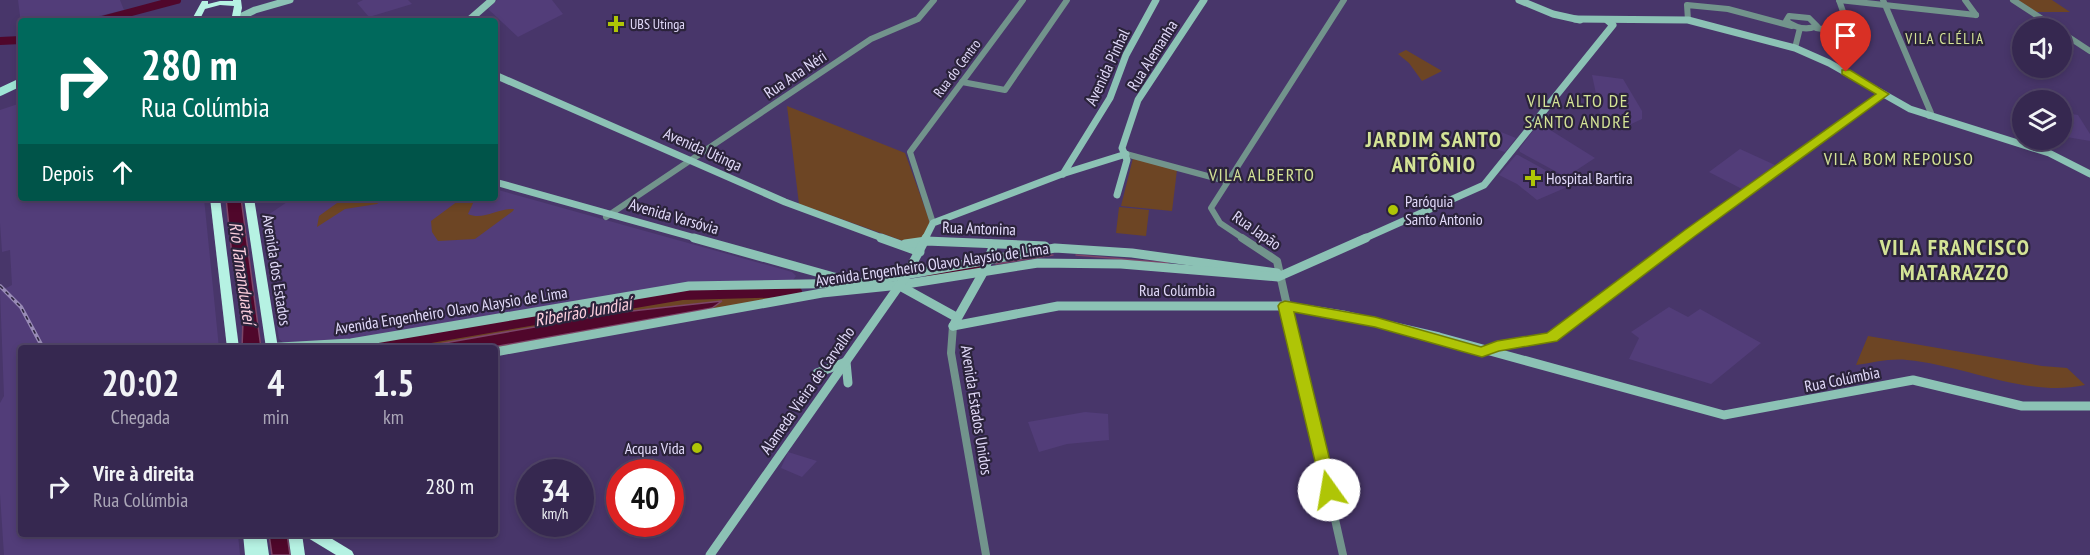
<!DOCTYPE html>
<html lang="pt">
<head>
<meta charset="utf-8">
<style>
  :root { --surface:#362850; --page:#3d3057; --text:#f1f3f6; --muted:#aaa6b7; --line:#504467 }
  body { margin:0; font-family:"PT Sans Narrow",sans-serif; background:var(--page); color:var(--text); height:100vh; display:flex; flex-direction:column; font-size:22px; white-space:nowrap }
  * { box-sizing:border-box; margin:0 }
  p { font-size:20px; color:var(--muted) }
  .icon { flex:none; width:33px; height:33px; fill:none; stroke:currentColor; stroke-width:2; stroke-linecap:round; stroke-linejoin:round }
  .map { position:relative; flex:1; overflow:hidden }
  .sheet { position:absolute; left:18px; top:345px; width:480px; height:192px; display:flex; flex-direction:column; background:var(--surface); border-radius:6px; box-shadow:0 3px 9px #0003,0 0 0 2px var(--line) }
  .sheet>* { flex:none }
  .banner { position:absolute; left:18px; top:18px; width:480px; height:183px; border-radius:6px; box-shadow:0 3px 9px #0003,0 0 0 2px var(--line); background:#00695c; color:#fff; overflow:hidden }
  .controls { position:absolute; left:2012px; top:18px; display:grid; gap:12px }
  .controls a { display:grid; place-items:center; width:60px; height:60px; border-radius:50%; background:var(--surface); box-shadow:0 3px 9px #0003,0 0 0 2px var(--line); font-size:30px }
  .speed { position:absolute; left:516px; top:459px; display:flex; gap:12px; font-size:30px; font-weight:700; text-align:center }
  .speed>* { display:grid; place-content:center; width:78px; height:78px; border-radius:50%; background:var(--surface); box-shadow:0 3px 9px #0003,0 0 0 2px var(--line); line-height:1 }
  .speed small { font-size:15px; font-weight:400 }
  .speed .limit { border:9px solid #d22; background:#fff; color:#111 }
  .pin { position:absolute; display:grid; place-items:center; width:51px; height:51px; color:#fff; margin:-62px -26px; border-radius:50% 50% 50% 0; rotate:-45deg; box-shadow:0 0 6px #0007 }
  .pin .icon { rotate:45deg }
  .me { position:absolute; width:66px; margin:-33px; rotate:347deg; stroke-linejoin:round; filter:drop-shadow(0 0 4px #0008) }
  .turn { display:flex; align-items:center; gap:21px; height:126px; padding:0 24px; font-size:27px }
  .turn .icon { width:78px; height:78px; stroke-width:2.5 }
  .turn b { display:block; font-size:42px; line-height:51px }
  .then { display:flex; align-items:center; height:57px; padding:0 24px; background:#0003; gap:12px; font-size:22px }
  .eta { display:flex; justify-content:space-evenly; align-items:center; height:102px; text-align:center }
  .eta b { font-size:36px; font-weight:600; line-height:42px }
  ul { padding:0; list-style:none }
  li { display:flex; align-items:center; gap:18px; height:78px; padding:0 24px }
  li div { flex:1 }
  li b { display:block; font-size:22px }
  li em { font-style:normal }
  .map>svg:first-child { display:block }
  .built { fill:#523d79 }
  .green { fill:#6d4524 }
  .water { fill:#50072b; stroke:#7c4669; stroke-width:1.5 }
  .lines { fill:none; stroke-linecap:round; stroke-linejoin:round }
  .stream { stroke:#7c4669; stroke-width:1.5 }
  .river-far1 { stroke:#50072b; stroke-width:8 }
  .river { stroke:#50072b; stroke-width:10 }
  .tertiary-far1 { stroke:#72948c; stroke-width:6 }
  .tertiary { stroke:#72948c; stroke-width:8 }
  .secondary-far1 { stroke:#8cc2b5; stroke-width:7 }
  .secondary { stroke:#8cc2b5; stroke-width:9 }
  .primary { stroke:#9ee6d5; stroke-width:8 }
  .trunk { fill:#b6f2e3; fill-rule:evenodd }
  .rail-casing { stroke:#988bb5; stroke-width:4 }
  .rail { stroke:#2b233b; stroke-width:1.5; stroke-dasharray:4; stroke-linecap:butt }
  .route { fill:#afc506; stroke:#728004; stroke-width:1.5 }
  .poi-dot { fill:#afc506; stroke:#2b233b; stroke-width:2 }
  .labels { text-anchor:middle; stroke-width:4.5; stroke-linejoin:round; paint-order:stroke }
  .far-poi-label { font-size:14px; fill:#e2dafa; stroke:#2b233b; text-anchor:start }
  .far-street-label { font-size:14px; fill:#e2dafa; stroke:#2b233b }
  .far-neighbourhood-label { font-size:15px; letter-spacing:1.5px; fill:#d4e396; stroke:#2b233b }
  .street-label { font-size:16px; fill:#e2dafa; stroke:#2b233b }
  .poi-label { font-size:16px; fill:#e2dafa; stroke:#2b233b; text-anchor:start }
  .neighbourhood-label { font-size:18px; letter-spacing:1.5px; fill:#d4e396; stroke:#2b233b }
  .water-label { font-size:18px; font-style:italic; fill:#fccedd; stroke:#2b233b }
  .district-label { font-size:22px; font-weight:bold; letter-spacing:1.5px; fill:#d4e396; stroke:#2b233b }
</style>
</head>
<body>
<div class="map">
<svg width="2090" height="555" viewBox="0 0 2090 555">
  <rect width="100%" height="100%" fill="#48366a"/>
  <g class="built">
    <polygon points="18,0 120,0 124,10 78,21 21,21 21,24"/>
    <polygon points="363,0 408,0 412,4 369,17 357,3"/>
    <polygon points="497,0 552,0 563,14 518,37 488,9"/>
    <polygon points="1592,75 1623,79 1642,111 1642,119 1627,126 1601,117"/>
    <polygon points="21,103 21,198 204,198 219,348 21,348 21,534 238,534 240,555 4,555 0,494 0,403 4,396 0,291 12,285 10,250 2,252 0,223 0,110"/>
    <polygon points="2061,112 2078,115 2090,134 2090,141 2061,136"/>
    <polygon points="1539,123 1595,158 1566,177 1520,152 1519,149"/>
    <polygon points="1501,132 1516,138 1505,152 1479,144 1485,136 1495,139"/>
    <polygon points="1740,149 1775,165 1742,189 1709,172"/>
    <polygon points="1516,155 1518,155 1572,185 1537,200 1517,184 1499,175"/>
    <polygon points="495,189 792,272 796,276 793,280 713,282 347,340 284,343 279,339 277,325 284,318 279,291 284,286 282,276 277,276 274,252 266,250 262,219 293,198 495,198"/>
    <polygon points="1669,307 1688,317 1700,309 1761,343 1711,384 1629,359 1639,338 1631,332"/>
    <polygon points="1085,412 1108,414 1109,440 1067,444 1039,452 1028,422"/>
    <polygon points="788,452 817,461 802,477 781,468"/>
  </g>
  <g class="green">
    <polygon points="2015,0 2052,0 2070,12 2033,12"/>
    <polygon points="1406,50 1442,71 1422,81 1409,63 1398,54"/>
    <polygon points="787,106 905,153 930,222 922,239 906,242 799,204"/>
    <polygon points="1133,158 1177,170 1172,211 1121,206"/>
    <polygon points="344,198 386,198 377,204 345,209 317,227 319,216"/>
    <path d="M 462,198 L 472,198 L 474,201 L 468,214 C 483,221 498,208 514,209 L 513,211 L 475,239 L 438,241 L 432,232 L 431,221 Z"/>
    <polygon points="1119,207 1149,210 1146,236 1116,233"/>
    <polygon points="708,294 794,294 495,348 384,348"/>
    <path d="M 1868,336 L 2042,366 L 2067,368 L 2085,385 C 2028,398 1964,365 1907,360 C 1890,358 1872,363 1856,365 Z"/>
  </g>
  <g class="water">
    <polygon points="226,198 241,198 261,348 242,348 243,321 232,256"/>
    <polygon points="722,301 712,308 488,348 416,348 614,313"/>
    <polygon points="269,534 287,534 290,555 272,555"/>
  </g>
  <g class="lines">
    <g class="stream">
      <polyline points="1076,255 1168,263"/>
      <polyline points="996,264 1053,255"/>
    </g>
    <g class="river-far1">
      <polyline points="98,21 177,0"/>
      <polyline points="0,41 21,40"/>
    </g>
    <g class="river">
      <polyline points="930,276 975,268"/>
      <polyline points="372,348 682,295 797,292"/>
    </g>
    <g class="tertiary-far1">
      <polyline points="1839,0 1976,15"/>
      <polyline points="1883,0 1931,113 1929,116"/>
      <polyline points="1965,0 1976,15"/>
      <polyline points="2013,0 2056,28"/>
      <path d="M 1789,16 L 1809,18 L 1817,26 C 1806,31 1796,28 1786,21 Z"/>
      <polyline points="1688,20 1687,5 1728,9 1792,26"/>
      <polyline points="1816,28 1835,31 1848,26 1839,0"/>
      <polyline points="2061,32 2090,51"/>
      <polyline points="1795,48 1800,28"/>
      <polyline points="962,82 1005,90 1067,0"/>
      <polyline points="1126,154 1226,181"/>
      <polyline points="606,217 871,39 918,19 934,0"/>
      <polyline points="933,223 910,152 1023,0"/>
      <polyline points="1244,239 1220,223 1211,208 1344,0"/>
      <polyline points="1682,239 1884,94"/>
    </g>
    <g class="tertiary">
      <polyline points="1242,238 1277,261 1343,555"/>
      <polyline points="953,326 951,353 986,555"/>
      <polyline points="1490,350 1497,346 1551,337 1684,238"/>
    </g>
    <g class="secondary-far1">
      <polyline points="1519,0 1553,14 1580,20"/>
      <polyline points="236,19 255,10 290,0"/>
      <polyline points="1575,19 1688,20 1795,48 1829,63 1910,109 2049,153 2090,174"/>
      <polyline points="468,21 492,0"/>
      <polyline points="495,75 785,202 885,239"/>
      <polyline points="1063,174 1110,98 1126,55 1156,0"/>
      <polyline points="495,182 699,239"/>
      <polyline points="1117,195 1127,160 1122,148 1138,100 1204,0"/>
      <polyline points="925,239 933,223 1062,174 1126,154"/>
      <polyline points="1363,239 1484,185 1613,25 1607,20"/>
    </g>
    <g class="secondary">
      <polyline points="694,238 834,277 841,280 841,285"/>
      <polyline points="881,238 920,252"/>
      <polyline points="905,244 926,241 1045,246"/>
      <polyline points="900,286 956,317"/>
      <polyline points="953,326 1058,306 1285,306 1343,315 1439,337 1724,415 1913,380 2022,406 2090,406"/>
      <polyline points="953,326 984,271 993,247 991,244"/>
      <polyline points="262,348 351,343 689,286 860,283 1055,248 1132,253 1277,273"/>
      <polyline points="495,352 822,293 900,285 1038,263 1121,264 1278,277 1366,238"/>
      <polyline points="817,373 846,362 848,383"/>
      <polyline points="710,555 906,276 926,238"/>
    </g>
    <polyline class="primary" points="0,92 21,82"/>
    <g class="trunk">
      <polygon points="233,0 241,0 242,8 239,21 231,21 234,6 220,5 205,9 199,21 191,21 202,1 208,1 208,4 220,1 233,1"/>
      <polygon points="210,198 220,198 239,348 227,348"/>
      <polygon points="244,198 254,198 278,348 266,348"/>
      <polygon points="243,534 266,534 269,555 245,555"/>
      <polygon points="288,534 302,534 305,555 291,555"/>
      <polygon points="306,534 324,534 352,551 354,555 336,555 308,538"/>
    </g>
    <defs>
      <polyline id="rail" points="0,286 21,307 43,348"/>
    </defs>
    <use href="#rail" class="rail-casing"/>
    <use href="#rail" class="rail"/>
  </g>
  <polygon class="route" points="1842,70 1850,70 1889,94 1695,236 1557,341 1499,351 1482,357 1375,327 1294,312 1337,490 1334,495 1323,495 1278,306 1280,303 1285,301 1375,317 1481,347 1497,341 1547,333 1685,230 1876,94 1842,74"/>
  <g class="poi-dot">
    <path d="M613 15h6v6h6v6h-6v6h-6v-6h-6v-6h6z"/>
    <path d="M1530 169h6v6h6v6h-6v6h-6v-6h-6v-6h6z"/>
    <circle cx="1393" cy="210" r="6"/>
    <circle cx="697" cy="448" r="6"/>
  </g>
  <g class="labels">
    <g class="far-poi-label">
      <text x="630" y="29">UBS Utinga</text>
    </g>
    <g class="far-street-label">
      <text transform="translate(957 68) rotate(-53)" y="5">Rua do Centro</text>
    </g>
    <g class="far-neighbourhood-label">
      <text x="1945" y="44">VILA CLÉLIA</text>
    </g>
    <g class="street-label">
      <text transform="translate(1152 55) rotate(-58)" y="6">Rua Alemanha</text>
      <text transform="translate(1107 67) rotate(-65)" y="6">Avenida Pinhal</text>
      <text transform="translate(795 74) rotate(-34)" y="6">Rua Ana Néri</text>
      <text transform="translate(703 149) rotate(24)" y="6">Avenida Utinga</text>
      <text transform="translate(674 216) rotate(16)" y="6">Avenida Varsóvia</text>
      <text transform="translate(979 228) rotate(2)" y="6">Rua Antonina</text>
      <text transform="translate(1257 230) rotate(35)" y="6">Rua Japão</text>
      <text transform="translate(932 264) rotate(-8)" y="6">Avenida Engenheiro Olavo Alaysio de Lima</text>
      <text transform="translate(277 270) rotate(81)" y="6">Avenida dos Estados</text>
      <text x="1177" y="296">Rua Colúmbia</text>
      <text transform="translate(451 310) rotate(-9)" y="6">Avenida Engenheiro Olavo Alaysio de Lima</text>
      <text transform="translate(1842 379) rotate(-11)" y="6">Rua Colúmbia</text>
      <text transform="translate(807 390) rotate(-55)" y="6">Alameda Vieira de Carvalho</text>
      <text transform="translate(977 410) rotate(81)" y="6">Avenida Estados Unidos</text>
    </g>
    <g class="poi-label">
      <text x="1546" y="184">Hospital Bartira</text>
      <text x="1405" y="207">Paróquia<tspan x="1405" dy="18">Santo Antonio</tspan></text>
      <text x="685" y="454" text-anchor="end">Acqua Vida</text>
    </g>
    <g class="neighbourhood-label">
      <text x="1578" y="107">VILA ALTO DE<tspan x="1578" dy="21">SANTO ANDRÉ</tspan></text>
      <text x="1899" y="165">VILA BOM REPOUSO</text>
      <text x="1262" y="181">VILA ALBERTO</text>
    </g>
    <g class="water-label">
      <text transform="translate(242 273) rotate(82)" y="6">Rio Tamanduateí</text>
      <text transform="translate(583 312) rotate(-10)" y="6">Ribeirão Jundiaí</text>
    </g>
    <g class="district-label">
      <text x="1434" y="147">JARDIM SANTO<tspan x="1434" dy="25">ANTÔNIO</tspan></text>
      <text x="1955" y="255">VILA FRANCISCO<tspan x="1955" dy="25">MATARAZZO</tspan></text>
    </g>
  </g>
</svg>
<div class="controls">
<a><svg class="icon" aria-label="sound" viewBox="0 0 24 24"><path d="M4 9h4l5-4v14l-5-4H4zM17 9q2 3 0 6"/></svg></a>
<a><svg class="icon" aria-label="layers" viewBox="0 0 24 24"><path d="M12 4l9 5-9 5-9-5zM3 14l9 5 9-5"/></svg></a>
</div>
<div class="speed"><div>34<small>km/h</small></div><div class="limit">40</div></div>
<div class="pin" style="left:1846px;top:72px;background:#d93025"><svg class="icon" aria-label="arrive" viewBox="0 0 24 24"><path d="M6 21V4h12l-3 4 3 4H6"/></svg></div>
<svg class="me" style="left:1329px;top:490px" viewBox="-20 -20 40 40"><circle r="19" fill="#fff"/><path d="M0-13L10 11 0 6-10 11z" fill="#afc506"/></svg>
<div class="banner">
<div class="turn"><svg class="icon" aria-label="right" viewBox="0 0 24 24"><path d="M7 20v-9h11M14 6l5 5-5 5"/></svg><div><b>280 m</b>Rua Colúmbia</div></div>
<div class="then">Depois<svg class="icon" aria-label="ahead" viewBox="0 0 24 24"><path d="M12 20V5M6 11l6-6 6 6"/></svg></div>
</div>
<section class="sheet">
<div class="eta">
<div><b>20:02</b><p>Chegada</p></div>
<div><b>4</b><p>min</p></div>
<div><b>1.5</b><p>km</p></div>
</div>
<ul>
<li><svg class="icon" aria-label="right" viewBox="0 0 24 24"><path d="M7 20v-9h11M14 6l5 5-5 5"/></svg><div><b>Vire à direita</b><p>Rua Colúmbia</p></div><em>280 m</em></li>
</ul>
</section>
</div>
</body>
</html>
